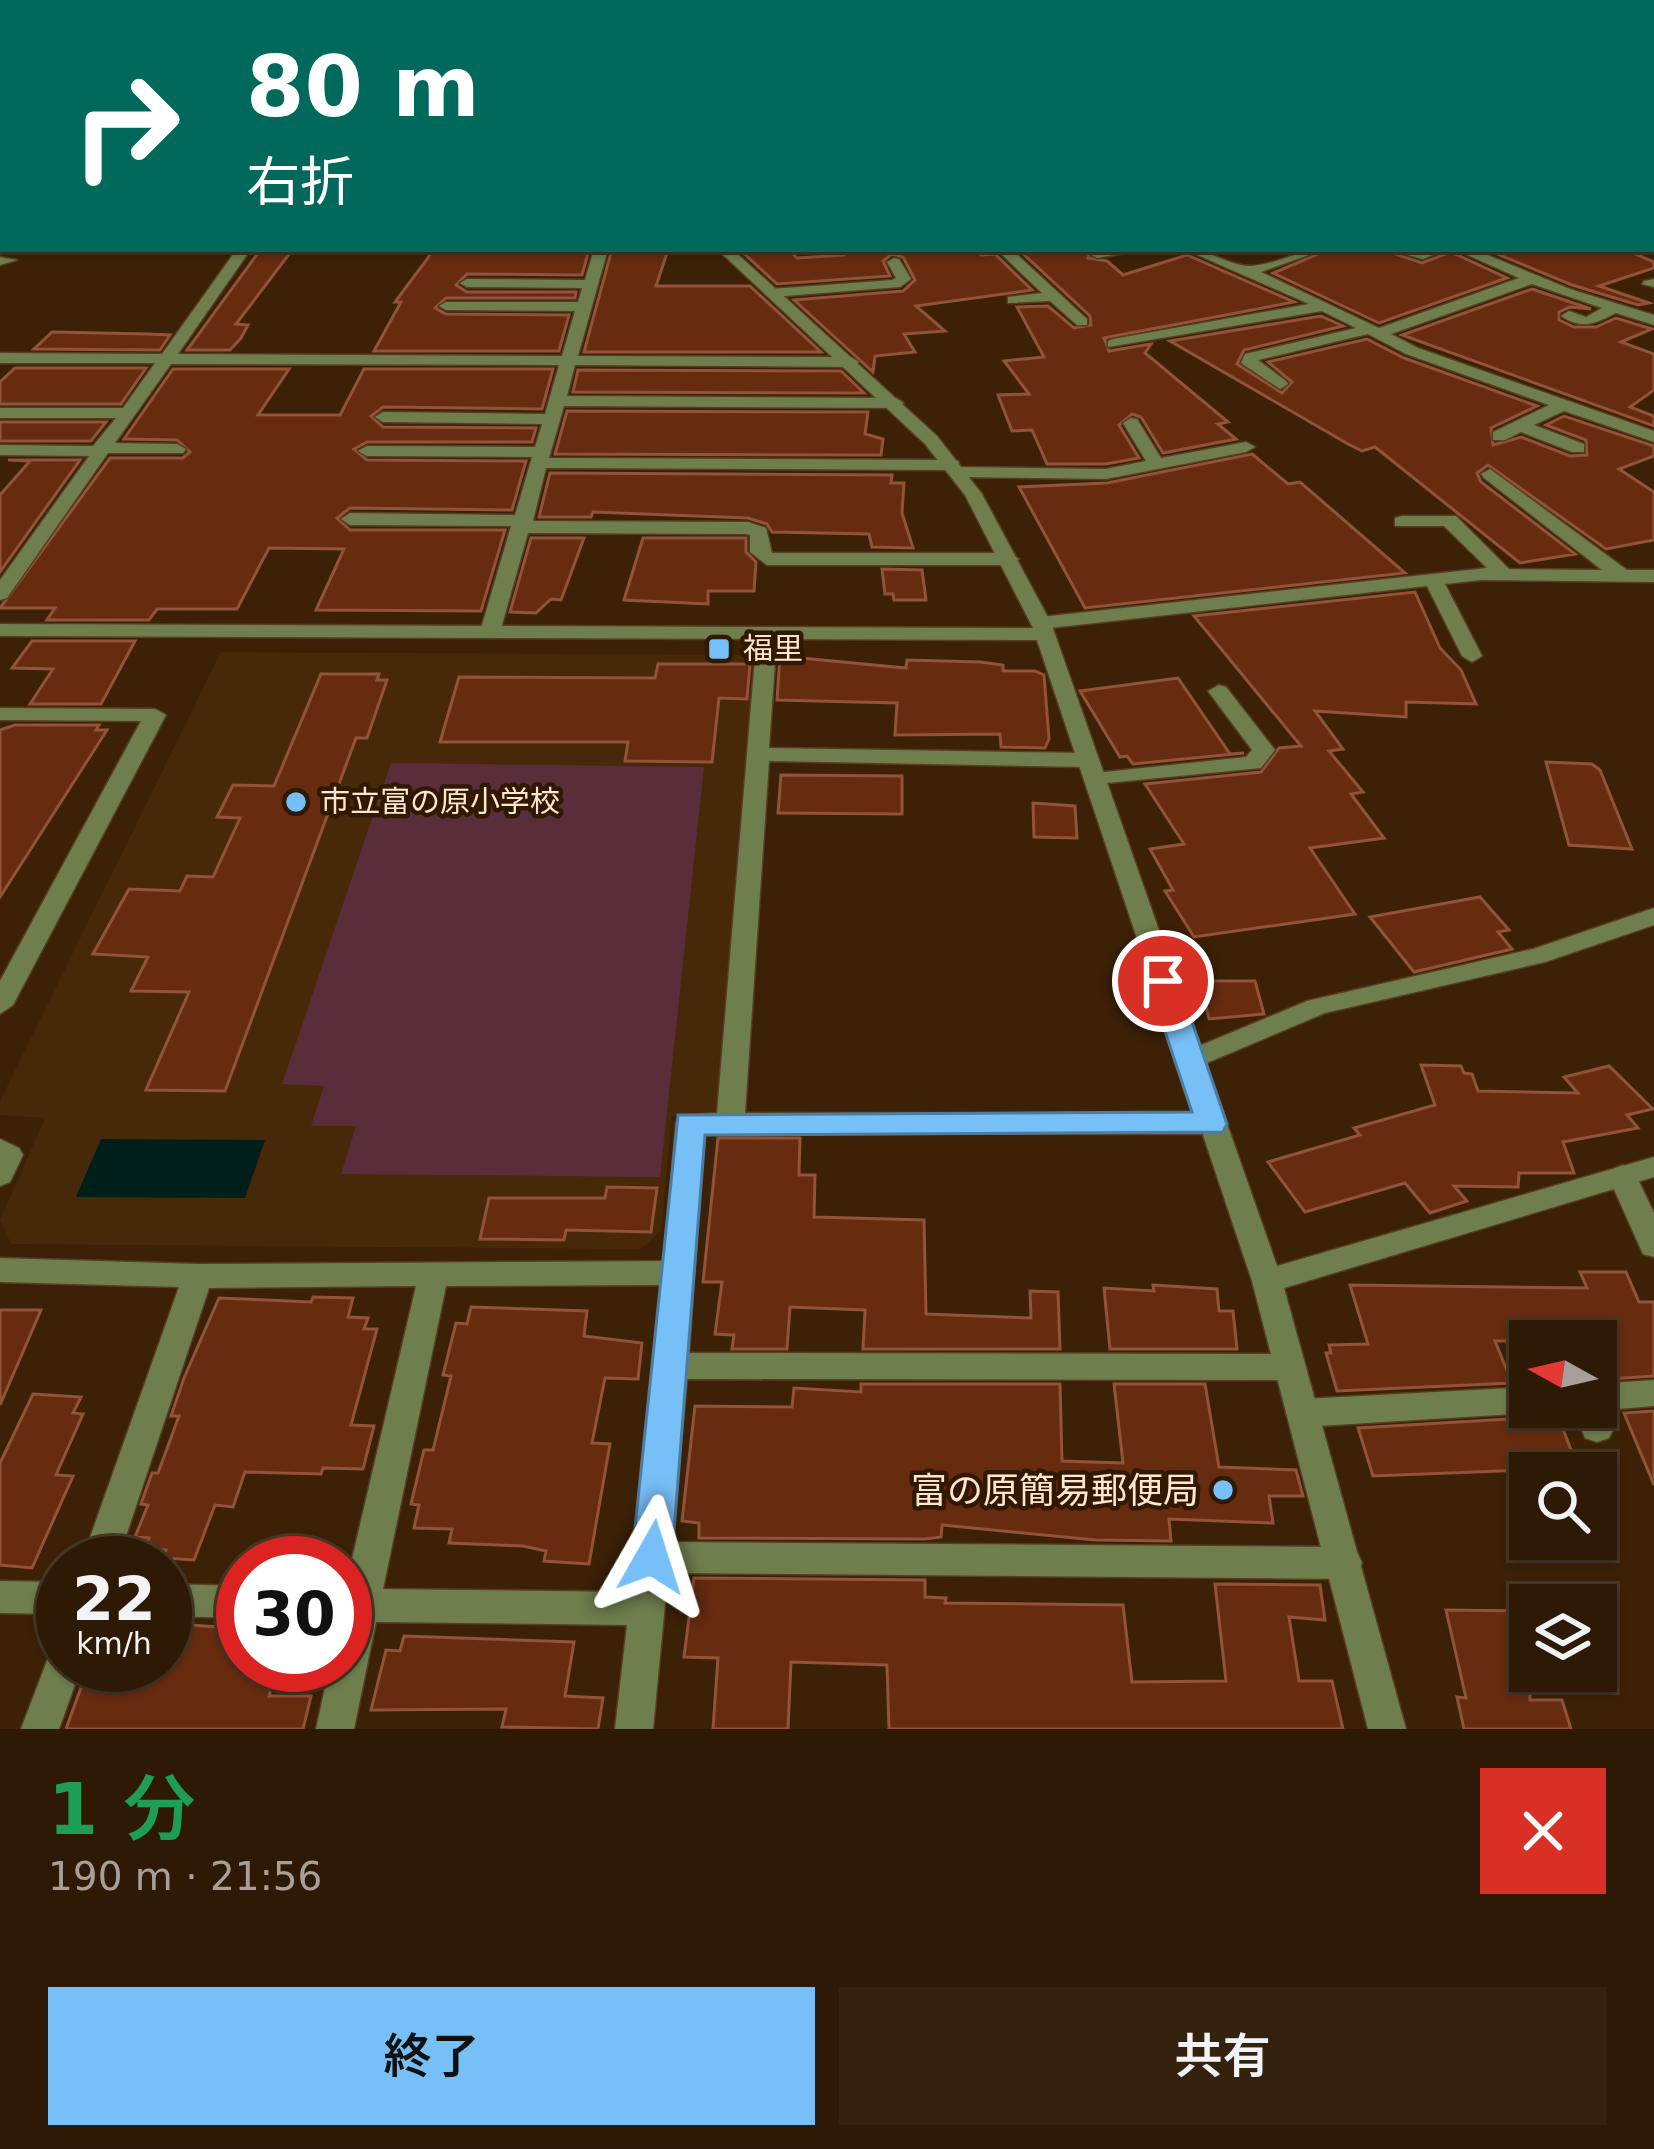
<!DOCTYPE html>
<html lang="ja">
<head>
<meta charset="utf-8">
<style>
  :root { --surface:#2d1904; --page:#35220e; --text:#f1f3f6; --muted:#a7a09a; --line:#483826; --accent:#77bff7 }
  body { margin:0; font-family:"DejaVu Sans","Noto Sans JP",sans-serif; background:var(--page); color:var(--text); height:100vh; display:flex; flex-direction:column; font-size:45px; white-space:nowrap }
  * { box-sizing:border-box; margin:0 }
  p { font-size:39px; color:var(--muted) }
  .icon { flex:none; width:66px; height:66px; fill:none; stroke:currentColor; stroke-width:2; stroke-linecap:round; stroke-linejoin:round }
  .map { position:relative; height:1729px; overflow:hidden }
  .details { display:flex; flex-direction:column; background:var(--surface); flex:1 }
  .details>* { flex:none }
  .top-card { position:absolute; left:0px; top:0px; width:1656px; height:252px; box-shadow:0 3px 9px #0004,0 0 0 3px var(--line); background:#00695c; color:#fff; overflow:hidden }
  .needle { width:78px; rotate:278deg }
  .fabs { position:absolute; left:1509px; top:1320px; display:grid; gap:24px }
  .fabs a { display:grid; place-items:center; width:108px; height:108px; border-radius:0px; background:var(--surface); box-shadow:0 3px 9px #0004,0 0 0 3px var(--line); font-size:60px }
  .speed { position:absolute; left:36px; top:1536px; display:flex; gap:24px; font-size:60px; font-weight:700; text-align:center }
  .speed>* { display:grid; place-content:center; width:156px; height:156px; border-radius:50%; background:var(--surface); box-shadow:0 3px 9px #0004,0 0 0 3px var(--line); line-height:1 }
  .speed small { font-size:30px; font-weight:400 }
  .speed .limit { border:18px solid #d22; background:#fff; color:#111 }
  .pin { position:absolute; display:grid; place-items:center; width:102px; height:102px; color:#fff; margin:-51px; border:6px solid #fff; border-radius:50%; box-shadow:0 3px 12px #0007 }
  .me { position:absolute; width:132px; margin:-66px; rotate:6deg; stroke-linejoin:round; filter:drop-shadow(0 0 9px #0008) }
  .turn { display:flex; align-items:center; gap:42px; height:252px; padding:0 48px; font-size:54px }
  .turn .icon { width:156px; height:156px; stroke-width:2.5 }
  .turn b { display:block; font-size:84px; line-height:102px }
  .round { display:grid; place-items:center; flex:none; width:126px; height:126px; border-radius:0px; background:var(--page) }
  .headline { display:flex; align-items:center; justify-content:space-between; height:204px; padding:0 48px }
  h1 { font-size:72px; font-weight:600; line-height:90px; color:#1e9e55 }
  .cta { display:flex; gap:24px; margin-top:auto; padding:24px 48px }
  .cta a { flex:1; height:138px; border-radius:0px; background:var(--accent); color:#111; font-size:48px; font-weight:600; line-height:138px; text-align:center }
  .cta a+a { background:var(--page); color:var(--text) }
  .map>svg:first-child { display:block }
  .built { fill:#472909 }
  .green { fill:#592e3a }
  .water { fill:#001e1a }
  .building { fill:#672b10; stroke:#925338; stroke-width:3 }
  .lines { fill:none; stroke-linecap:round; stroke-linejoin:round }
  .minor-casing { stroke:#573d22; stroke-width:3 }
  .tertiary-casing { stroke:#573d22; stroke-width:3 }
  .minor { fill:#6e7e4d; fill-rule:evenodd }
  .tertiary { fill:#6e7e4d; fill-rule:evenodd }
  .route { fill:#77bff7; stroke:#4d7ca1; stroke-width:3 }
  .poi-dot { fill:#77bff7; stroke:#311800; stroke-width:4.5 }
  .labels { text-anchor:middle; stroke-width:9; stroke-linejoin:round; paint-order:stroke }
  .poi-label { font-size:30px; fill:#fee6d1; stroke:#311800; text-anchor:start }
  .near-poi-label { font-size:36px; fill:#fee6d1; stroke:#311800; text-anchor:end }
</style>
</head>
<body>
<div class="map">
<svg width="1654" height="1729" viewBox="0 0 1654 1729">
  <rect width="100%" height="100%" fill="#3c2106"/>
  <polygon class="built" points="221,652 758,655 722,1105 711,1114 672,1116 661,1231 641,1249 11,1244 0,1220 45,1118 0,1115 0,1101"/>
  <polygon class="green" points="391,763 704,767 660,1177 341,1174 356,1126 311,1126 324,1086 282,1084"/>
  <polygon class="water" points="101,1139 265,1140 245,1198 76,1197"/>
  <g class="building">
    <polygon points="261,249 293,249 236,324 248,325 241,338 230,350 187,350"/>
    <polygon points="513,249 589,250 582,275 467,274 456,285 467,292 576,292 575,298 446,298 435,308 446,314 569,315 559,351 374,351 401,302 395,302 433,251"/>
    <polygon points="612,249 668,250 656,286 750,286 821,352 584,352"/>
    <polygon points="739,249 787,249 797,258 844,255 846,249 975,249 981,255 995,254 1032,290 916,306 945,331 904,334 915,352 875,356 873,372 794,300 903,291 915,280 903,257 892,254 883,261 890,276 777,284"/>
    <polygon points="1046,249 1091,249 1088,258 1107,261 1123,275 1187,255 1294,302 1104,338 1109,351 1151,344 1145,353 1228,422 1218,424 1236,439 1163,453 1141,417 1132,414 1119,425 1139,458 1106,464 1047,464 1032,430 1012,431 998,395 1029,394 1004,361 1044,357 1017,307 1048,306 1074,328 1091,325 1090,316 1020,251"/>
    <polygon points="1330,249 1381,249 1422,263 1451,252 1507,278 1379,323 1273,273"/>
    <polygon points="1485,249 1624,249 1654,262 1654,268 1599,286 1649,303 1638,305 1572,285"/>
    <polygon points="1532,289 1591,309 1570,307 1559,312 1559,320 1574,327 1596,327 1616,318 1652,329 1621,342 1654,354 1654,390 1630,407 1654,416 1654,426 1402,335"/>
    <polygon points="1321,316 1343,326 1244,350 1237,364 1282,393 1292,382 1268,362 1367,339 1404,358 1537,406 1491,428 1493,445 1521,437 1570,456 1587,455 1586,440 1546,425 1564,416 1654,446 1654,456 1619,469 1654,492 1654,540 1606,549 1488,465 1477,473 1481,482 1575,554 1520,563 1375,447 1362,451 1348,444 1170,341"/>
    <polygon points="52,332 147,334 170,335 160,350 34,349"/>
    <polygon points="15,368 146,368 121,404 0,404 0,382"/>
    <polygon points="173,369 289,369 258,415 340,415 364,369 553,369 542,409 383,407 371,416 383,427 536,428 532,442 367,442 354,449 367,460 526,461 512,510 350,508 337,518 350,530 505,530 481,611 316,610 344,549 269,548 237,609 157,609 149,620 47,620 55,608 0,608 110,458 183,458 190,452 177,440 124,439"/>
    <polygon points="578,370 841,371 864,393 573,392"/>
    <polygon points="567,411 868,412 865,434 883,439 881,455 555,454"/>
    <polygon points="0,422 106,422 91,441 0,441"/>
    <polygon points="1252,454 1288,484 1300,482 1405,573 1085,608 1019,487 1107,483"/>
    <polygon points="8,460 80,460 0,572 0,495 30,461"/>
    <polygon points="550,473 892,475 891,483 904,483 902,513 913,548 872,547 869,534 772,532 767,524 748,518 593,512 591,517 539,517"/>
    <polygon points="531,538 584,538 561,600 551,599 536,613 510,612"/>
    <polygon points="643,538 746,538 746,552 756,562 754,591 708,591 708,604 624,600"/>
    <polygon points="882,569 922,570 926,600 894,600 893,594 885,594"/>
    <polygon points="1415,592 1440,648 1461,670 1476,704 1406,702 1406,717 1315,711 1343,749 1329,751 1363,792 1351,794 1384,838 1310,848 1355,914 1194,937 1165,891 1173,890 1150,849 1184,844 1145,784 1261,772 1279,748 1301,746 1194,616"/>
    <polygon points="32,641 135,641 101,704 30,704 53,669 12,668"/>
    <polygon points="780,656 906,668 907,660 980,662 1003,665 1003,671 1035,671 1044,675 1049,739 1045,748 1001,747 1000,734 895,735 897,703 777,700"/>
    <polygon points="658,664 750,664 747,699 719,698 712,762 625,761 628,742 440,742 459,677 655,678"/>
    <polygon points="321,674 379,674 377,680 387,680 367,738 356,738 225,1091 146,1090 189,992 131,991 148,957 93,954 129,889 180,891 187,876 213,877 240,818 217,817 233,785 274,786"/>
    <polygon points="1178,678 1230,754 1244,753 1133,764 1127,756 1120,757 1080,691"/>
    <polygon points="15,725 99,725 96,730 107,730 0,897 0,730"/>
    <polygon points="1546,762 1592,764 1600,770 1632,849 1569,845"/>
    <polygon points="781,775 902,776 902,814 778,813"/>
    <polygon points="1033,803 1075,806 1077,838 1034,837"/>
    <polygon points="1480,897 1509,930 1498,932 1512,949 1414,972 1370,917"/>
    <polygon points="1200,981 1255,981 1264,1014 1209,1019"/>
    <polygon points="1421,1065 1461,1066 1464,1073 1472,1074 1478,1091 1578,1093 1564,1077 1609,1066 1653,1109 1627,1115 1638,1128 1563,1142 1574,1173 1519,1173 1518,1187 1454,1186 1467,1201 1430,1213 1405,1183 1305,1212 1268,1162 1360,1135 1354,1128 1435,1105"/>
    <polygon points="718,1138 800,1138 799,1175 815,1175 814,1217 924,1220 926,1314 1031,1318 1030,1291 1058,1292 1060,1349 863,1349 865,1310 790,1307 787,1349 732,1349 734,1335 715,1334 722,1282 703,1282"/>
    <polygon points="607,1187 657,1188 651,1232 566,1230 564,1240 480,1239 489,1198 605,1198"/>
    <polygon points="1580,1272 1626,1272 1639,1302 1654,1302 1654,1376 1609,1379 1606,1372 1596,1372 1596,1341 1495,1341 1512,1383 1337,1391 1326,1353 1331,1353 1329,1345 1368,1344 1350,1285 1587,1288"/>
    <polygon points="1153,1285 1217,1289 1219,1311 1233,1311 1237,1349 1110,1349 1104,1288 1154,1291"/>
    <polygon points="313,1297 353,1298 348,1317 368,1318 364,1329 377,1329 351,1425 374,1426 363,1469 323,1468 321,1474 245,1472 233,1507 215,1505 194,1560 163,1558 166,1550 145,1548 149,1538 135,1537 148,1505 141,1504 152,1473 158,1473 179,1416 171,1416 184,1378 219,1298 311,1302"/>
    <polygon points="471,1307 587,1311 584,1336 642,1343 638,1379 605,1378 592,1443 610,1444 589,1564 544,1561 546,1551 523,1546 449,1543 452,1529 414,1528 419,1505 411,1504 424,1450 433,1450 451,1376 443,1375 456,1323 467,1324"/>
    <polygon points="0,1310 41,1310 0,1405"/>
    <polygon points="861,1384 1060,1384 1062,1461 1123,1463 1114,1384 1205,1384 1219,1467 1296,1470 1303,1496 1269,1496 1273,1523 1169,1519 1171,1541 1095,1540 942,1525 941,1537 925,1539 699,1538 699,1523 682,1521 695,1406 792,1407 794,1388 861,1392"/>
    <polygon points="33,1394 81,1397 73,1413 83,1414 56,1475 73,1476 32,1568 0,1565 0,1463"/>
    <polygon points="1654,1411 1654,1485 1624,1413"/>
    <polygon points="1558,1416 1578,1468 1373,1476 1358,1428"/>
    <polygon points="694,1578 925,1580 925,1597 946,1598 945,1603 1123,1605 1132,1682 1226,1681 1215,1584 1320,1585 1325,1620 1289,1617 1299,1681 1332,1681 1343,1729 889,1729 887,1665 791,1662 788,1729 713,1729 718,1658 684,1657"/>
    <polygon points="1446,1610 1530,1611 1530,1700 1562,1700 1571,1729 1464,1729 1457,1697 1466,1698"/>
    <polygon points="165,1623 243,1629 243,1665 278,1665 269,1696 311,1696 303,1729 66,1729 88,1668 165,1665"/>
    <polygon points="404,1636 574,1642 565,1696 603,1698 598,1729 502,1727 506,1709 371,1710 386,1650 400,1651"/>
  </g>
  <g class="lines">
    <defs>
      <g id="minor">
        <polygon points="297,0 308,0 295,3"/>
        <polygon points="411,0 421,0 409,3"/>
        <polygon points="622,0 724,0 725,1 622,3"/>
        <polygon points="848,0 858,0 860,3 850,3"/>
        <polygon points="987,0 1049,0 982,3"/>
        <polygon points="1434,0 1446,0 1449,3 1437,3"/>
        <rect x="0" y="39" width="3" height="6"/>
        <rect x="1653" y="85" width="1" height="7"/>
        <rect x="1653" y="108" width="1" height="8"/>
        <rect x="0" y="178" width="3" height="8"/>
        <rect x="0" y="216" width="3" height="8"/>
        <polygon points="237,249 251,249 178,354 562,356 575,311 446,310 439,306 446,302 578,302 582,288 467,287 460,283 467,279 585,280 594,249 608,249 578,356 851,357 859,362 851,367 575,365 567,396 896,398 904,403 896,408 564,406 549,458 952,460 958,461 960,467 1106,469 1146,461 1123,423 1131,418 1137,419 1161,458 1246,442 1255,447 1246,452 1106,479 957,477 951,476 949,470 546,468 533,521 748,522 766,528 772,553 1009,553 1019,559 1009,565 767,565 750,552 750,535 746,534 528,533 500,632 490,638 480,632 511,526 350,525 341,519 350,513 515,515 532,457 367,456 358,451 367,446 535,447 542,424 383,422 375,417 383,412 545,414 559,365 171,364 115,443 177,444 186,449 183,453 108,453 7,598 0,600 0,580 89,456 0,455 0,445 93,446 116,418 0,418 0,408 123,408 155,363 0,363 0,353 162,354"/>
        <polygon points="996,249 1011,249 1087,319 1087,325 1077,325 1050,301 1008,303 1008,297 1042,293"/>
        <polygon points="1104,249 1150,249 1097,258 1090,254"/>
        <path d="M 1184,249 C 1209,249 1232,267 1250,266 C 1276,265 1299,249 1326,249 L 1261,272 L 1379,328 L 1519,278 L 1454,249 L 1473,249 L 1570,289 L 1654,315 L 1654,325 L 1616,313 C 1595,324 1582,330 1561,316 L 1569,311 L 1586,317 L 1602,308 L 1532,284 L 1391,334 L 1418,348 L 1654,431 L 1654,442 L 1564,411 L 1534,425 L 1584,444 L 1584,452 L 1572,452 L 1521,432 L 1505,440 L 1493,440 L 1493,432 L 1549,405 L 1406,354 L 1368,334 L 1258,360 L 1286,381 L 1288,384 L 1280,389 L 1241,363 L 1245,354 L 1356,328 L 1322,311 L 1108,347 L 1108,341 L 1113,339 L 1309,304 Z"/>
        <polygon points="1385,249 1448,249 1423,259"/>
        <polygon points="0,257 17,260 0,265"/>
        <polygon points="894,258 899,259 911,279 900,287 771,297 764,293 771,289 892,280 896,278 887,262"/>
        <polygon points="1654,279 1654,287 1642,284 1644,281"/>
        <polygon points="1490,469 1627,570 1654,570 1654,582 1481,580 1445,584 1482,656 1472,662 1462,656 1427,586 1041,629 1031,623 1041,617 1487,568 1444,526 1395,526 1395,518 1402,516 1456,516 1509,569 1602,570 1484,478 1481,474"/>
        <path d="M 767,628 L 777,634 L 769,748 L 1087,753 L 1098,760 L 1087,767 L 769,761 L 745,1113 L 1211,1114 L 1221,1117 L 1225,1124 L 1221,1131 L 1211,1134 L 703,1133 L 689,1353 L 1290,1354 L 1301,1358 L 1306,1367 L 1301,1376 L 1290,1380 L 687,1379 L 671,1542 L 1344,1547 L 1357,1552 L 1362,1563 L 1357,1574 L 1344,1579 L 668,1573 L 653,1729 L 615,1729 L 627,1625 L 376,1622 L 354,1729 L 316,1729 L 330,1665 L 345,1665 L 345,1589 L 416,1286 L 209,1288 L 117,1563 L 81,1563 L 179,1287 L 0,1282 L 0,1258 L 198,1264 L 665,1261 L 676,1123 L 680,1116 L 717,1113 L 757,634 ZM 663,1285 L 630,1592 L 383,1589 L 446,1286 Z"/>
        <polygon points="1219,685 1226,687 1275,750 1261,768 1087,785 1084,780 1087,775 1095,773 1246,757 1252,750 1208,691"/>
        <polygon points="0,708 155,709 166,715 13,1005 0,1014 0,981 141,721 0,720"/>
        <polygon points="1654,908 1654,925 1545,962 1325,1013 1190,1070 1180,1068 1176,1061 1180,1054 1307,1001 1533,949"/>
        <polygon points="0,1139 19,1148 23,1155 10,1182 0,1186"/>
        <polygon points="1623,1165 1633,1169 1654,1213 1654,1257 1643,1254 1608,1176 1613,1169"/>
        <polygon points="1654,1380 1654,1406 1606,1410 1614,1428 1609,1438 1597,1442 1585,1438 1573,1407 1596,1407 1596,1384"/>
        <polygon points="1530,1387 1530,1407 1543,1407 1530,1413 1302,1427 1290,1423 1286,1413 1290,1403 1302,1399"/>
        <polygon points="0,1581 63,1582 63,1614 0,1613"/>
        <polygon points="165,1584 243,1586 243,1618 165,1616"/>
        <polygon points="63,1648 63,1665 82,1665 59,1729 21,1729 50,1653"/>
      </g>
      <g id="tertiary">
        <polygon points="715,0 725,0 727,3 717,3"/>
        <polygon points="1127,0 1138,0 1141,3 1130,3"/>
        <polygon points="1366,0 1379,0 1383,3 1370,3"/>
        <rect x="1653" y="119" width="1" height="8"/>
        <polygon points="717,249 732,249 937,436 982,494 1051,623 1277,1266 1654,1157 1654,1177 1284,1288 1406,1729 1368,1729 1252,1281 1037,640 0,636 0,624 1033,628 965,495 925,444"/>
      </g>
    </defs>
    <use href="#minor" class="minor-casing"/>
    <use href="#tertiary" class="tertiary-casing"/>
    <use href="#minor" class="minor"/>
    <use href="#tertiary" class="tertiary"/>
  </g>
  <polygon class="route" points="1163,971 1178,981 1227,1124 1223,1132 705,1135 672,1557 666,1570 652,1575 638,1570 632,1557 678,1115 1192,1112 1148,981"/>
  <g class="poi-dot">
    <rect x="707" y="637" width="24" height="24" rx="6"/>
    <circle cx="296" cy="802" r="12"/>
    <circle cx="1223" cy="1490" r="12"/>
  </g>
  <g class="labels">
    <g class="poi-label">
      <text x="743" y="659">福里</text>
      <text x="320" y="812">市立富の原小学校</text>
    </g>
    <g class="near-poi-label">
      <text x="1199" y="1503">富の原簡易郵便局</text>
    </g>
  </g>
</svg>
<div class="fabs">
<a><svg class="needle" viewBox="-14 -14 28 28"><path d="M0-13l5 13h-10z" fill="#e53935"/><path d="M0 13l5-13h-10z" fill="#a7a09a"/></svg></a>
<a><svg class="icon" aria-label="search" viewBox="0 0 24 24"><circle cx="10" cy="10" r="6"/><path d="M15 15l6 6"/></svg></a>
<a><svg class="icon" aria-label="layers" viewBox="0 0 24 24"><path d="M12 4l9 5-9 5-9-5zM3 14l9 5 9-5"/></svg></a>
</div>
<div class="speed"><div>22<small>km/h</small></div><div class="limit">30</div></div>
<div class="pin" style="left:1163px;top:981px;background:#d93025"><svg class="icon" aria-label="arrive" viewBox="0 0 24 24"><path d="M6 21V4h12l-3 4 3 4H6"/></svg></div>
<svg class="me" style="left:652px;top:1557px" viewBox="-20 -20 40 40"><path d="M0-17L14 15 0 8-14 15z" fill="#77bff7" stroke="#fff" stroke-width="4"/></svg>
<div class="top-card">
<div class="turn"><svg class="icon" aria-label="right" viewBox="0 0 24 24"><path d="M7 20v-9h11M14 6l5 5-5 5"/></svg><div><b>80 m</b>右折</div></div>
</div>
</div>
<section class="details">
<div class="headline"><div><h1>1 分</h1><p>190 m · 21:56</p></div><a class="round" style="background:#d93025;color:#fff"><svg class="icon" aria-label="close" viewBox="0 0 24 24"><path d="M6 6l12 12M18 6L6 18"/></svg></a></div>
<div class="cta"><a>終了</a><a>共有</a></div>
</section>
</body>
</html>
